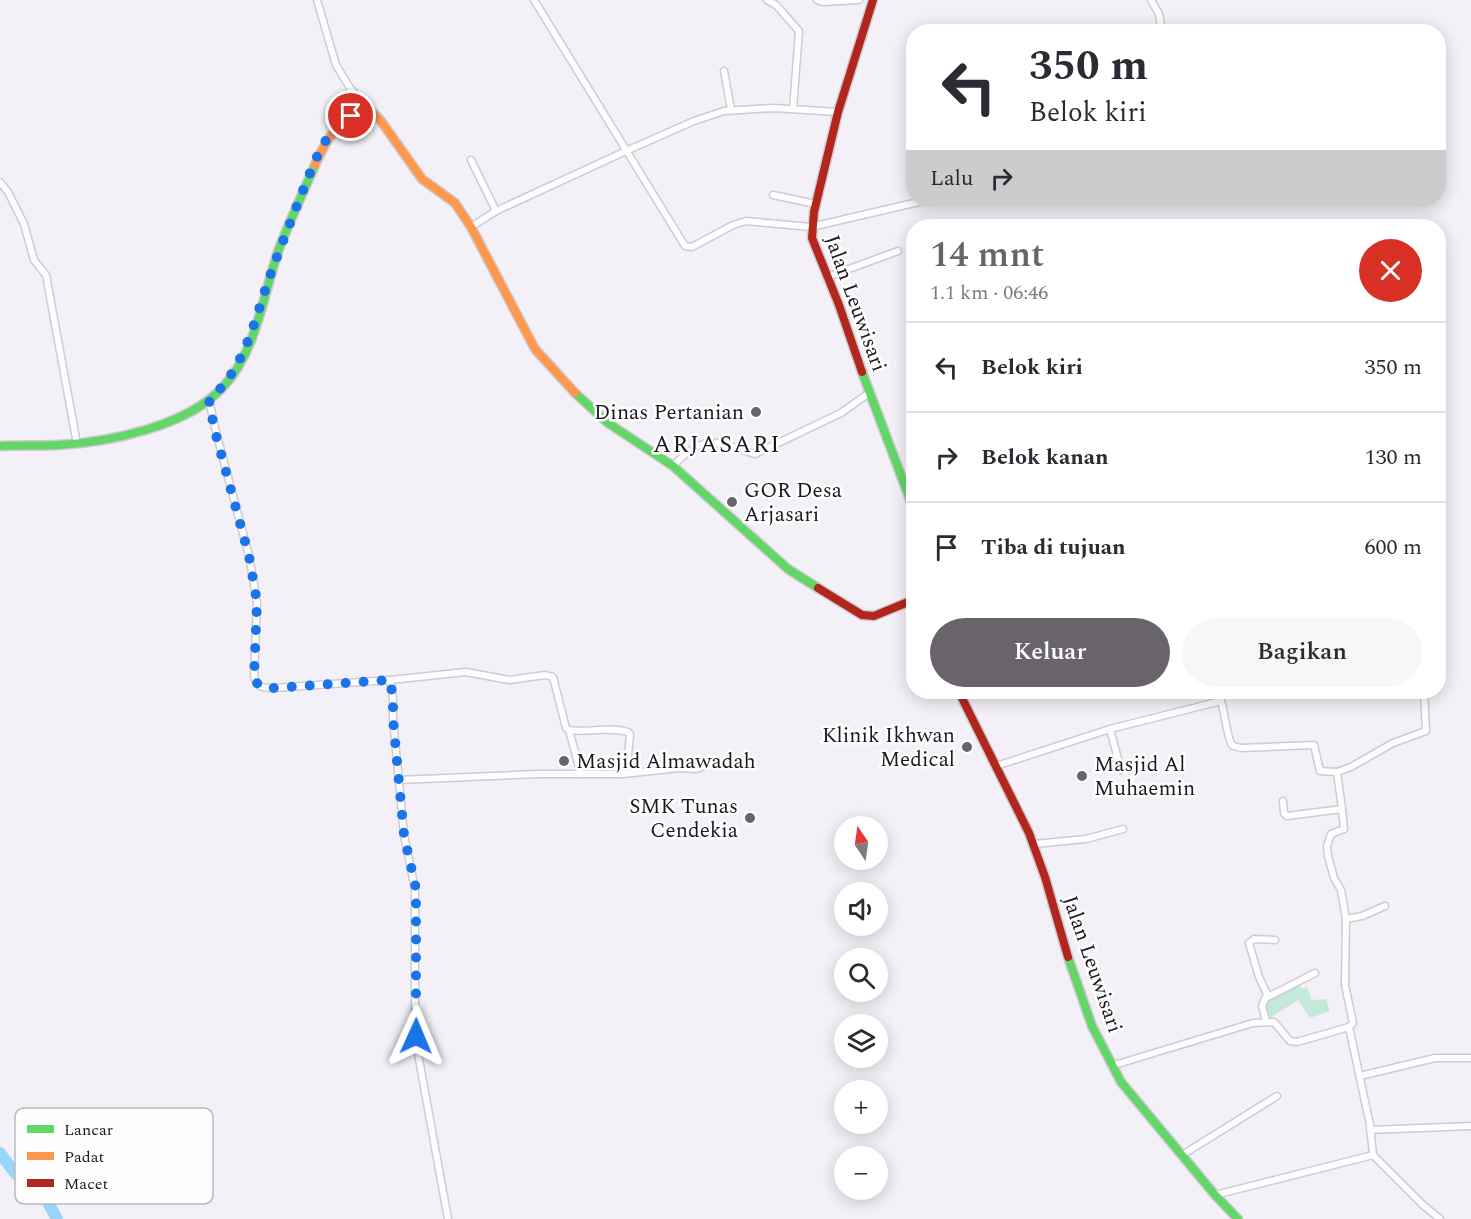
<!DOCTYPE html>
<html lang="id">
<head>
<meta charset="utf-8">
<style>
  :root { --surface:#fff; --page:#f7f7f7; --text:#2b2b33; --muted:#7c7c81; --line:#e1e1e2; --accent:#68646a }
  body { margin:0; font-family:Spectral,serif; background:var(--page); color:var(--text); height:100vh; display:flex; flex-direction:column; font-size:22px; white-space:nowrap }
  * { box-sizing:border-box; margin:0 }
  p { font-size:20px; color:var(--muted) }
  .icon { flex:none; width:33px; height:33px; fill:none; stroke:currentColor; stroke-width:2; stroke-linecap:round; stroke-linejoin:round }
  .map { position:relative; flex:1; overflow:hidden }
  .side { position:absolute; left:906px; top:219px; width:540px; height:480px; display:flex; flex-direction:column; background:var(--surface); border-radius:24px; box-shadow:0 3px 15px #0003 }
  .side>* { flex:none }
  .top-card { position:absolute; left:906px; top:24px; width:540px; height:183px; border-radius:24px; box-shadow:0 3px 15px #0003; background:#fff; color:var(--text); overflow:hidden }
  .needle { width:39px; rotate:347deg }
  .buttons { position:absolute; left:834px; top:816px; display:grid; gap:12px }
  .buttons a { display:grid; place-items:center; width:54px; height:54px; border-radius:50%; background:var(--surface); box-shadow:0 3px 15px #0003; font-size:30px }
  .pin { position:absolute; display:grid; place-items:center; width:51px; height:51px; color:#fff; margin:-26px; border:3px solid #fff; border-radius:50%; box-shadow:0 2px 6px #0007 }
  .me { position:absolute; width:66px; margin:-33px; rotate:1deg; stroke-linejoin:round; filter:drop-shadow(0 0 4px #0008) }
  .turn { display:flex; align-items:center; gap:21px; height:126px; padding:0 24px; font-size:27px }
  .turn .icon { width:78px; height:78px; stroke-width:2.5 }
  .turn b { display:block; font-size:42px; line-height:51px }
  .then { display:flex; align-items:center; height:57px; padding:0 24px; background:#0003; gap:12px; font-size:22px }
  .round { display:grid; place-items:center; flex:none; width:63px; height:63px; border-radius:32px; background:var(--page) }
  .summary { display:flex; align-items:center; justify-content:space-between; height:102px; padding:0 24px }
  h1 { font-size:36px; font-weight:600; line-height:45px; color:var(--accent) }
  .cta { display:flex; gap:12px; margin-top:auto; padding:12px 24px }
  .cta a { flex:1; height:69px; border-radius:36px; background:var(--accent); color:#fff; font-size:24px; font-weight:600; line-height:69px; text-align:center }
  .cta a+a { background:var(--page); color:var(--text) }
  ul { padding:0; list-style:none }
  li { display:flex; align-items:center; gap:18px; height:90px; padding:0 24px; border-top:2px solid var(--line) }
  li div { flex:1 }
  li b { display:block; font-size:22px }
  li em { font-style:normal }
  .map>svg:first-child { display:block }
  .green { fill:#c2e9d9 }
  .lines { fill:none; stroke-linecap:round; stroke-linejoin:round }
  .river { stroke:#99d5fa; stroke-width:12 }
  .street-casing { stroke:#cecbd1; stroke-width:9 }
  .fast-casing { stroke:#cecbd1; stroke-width:11 }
  .slow-casing { stroke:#cecbd1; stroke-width:11 }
  .jam-casing { stroke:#cecbd1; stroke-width:11 }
  .street { stroke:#fdfdfe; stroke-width:6 }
  .fast { stroke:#63d668; stroke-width:8 }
  .slow { stroke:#ff974d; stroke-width:8 }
  .jam { stroke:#b3261e; stroke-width:8 }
  .route { stroke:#1a73e8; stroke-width:10; stroke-dasharray:0 18 }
  .poi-dot { fill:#68646a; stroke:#fefefe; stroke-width:2 }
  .labels { text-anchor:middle; stroke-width:5; stroke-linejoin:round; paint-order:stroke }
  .street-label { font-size:21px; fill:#1c191e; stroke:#fefefe }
  .poi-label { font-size:21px; fill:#1c191e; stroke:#fefefe; text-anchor:end }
  .quarter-label { font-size:24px; letter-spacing:1.5px; fill:#1c191e; stroke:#fefefe }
  .key { fill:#fefefe; stroke:#bab9bb; stroke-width:1.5 }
  .key-label { font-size:16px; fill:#1c191e }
</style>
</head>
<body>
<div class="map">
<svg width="1471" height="1219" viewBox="0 0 1471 1219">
  <rect width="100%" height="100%" fill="#f4f0f8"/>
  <polygon class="green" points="1298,984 1302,989 1307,987 1312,1000 1326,999 1330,1011 1310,1018 1298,1000 1270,1018 1267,1017 1264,1004"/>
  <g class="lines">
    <polyline class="river" points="0,1153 15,1173 43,1193 57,1219"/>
    <defs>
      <g id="street">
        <polyline points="317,0 336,65 350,88 371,111"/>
        <polyline points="534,0 685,246 692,247 733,225 746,221 811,227 927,200"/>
        <polyline points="767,0 776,5 799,31 793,109"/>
        <polyline points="817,0 823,2 859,0"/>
        <polyline points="1151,0 1159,14 1162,32"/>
        <polyline points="724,71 731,109"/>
        <polyline points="471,160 496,211"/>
        <polyline points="0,182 8,192 24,224 34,260 46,275 77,444"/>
        <polyline points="773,195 816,204"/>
        <polyline points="471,227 496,211 626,151 694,121 724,111 774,108 838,112"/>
        <polyline points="827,277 898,251"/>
        <path d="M 209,400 L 215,428 L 249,556 L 257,602 L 254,677 C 258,688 263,688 274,688 L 390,680"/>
        <path d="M 673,466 C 705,432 716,442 755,454 L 841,413 L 869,393"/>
        <polyline points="1217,692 1221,701"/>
        <polyline points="1110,729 1121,770"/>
        <polyline points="569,730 581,774"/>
        <path d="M 996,766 L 1110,729 L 1221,701 C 1224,710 1228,741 1232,745 C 1235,747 1238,747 1241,748 L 1314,745 L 1320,771 L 1337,772 L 1342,809 L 1287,816 L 1284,813 L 1283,801"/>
        <polyline points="1337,772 1351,767 1393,743 1426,731 1424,692"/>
        <polyline points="398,780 538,774 623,774 679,768 696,769 704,766"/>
        <polyline points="1342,809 1344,829 1331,834 1327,846 1328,856 1334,878 1341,890 1346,919 1345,985 1353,1023 1349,1027"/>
        <polyline points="1034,844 1086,839 1123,829"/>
        <polyline points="1346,919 1362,916 1385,906"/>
        <polyline points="1266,998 1315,973"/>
        <polyline points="1266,1021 1262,1006 1267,994 1259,977 1249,943 1254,939 1275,940"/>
        <polyline points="1111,1066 1253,1023 1274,1022 1290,1041 1297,1042 1349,1027 1370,1125 1373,1155 1423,1205 1440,1219"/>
        <polyline points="1360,1076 1435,1058 1471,1058"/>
        <polyline points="1370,1130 1471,1126"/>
        <polyline points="1182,1155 1277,1096"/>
        <polyline points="1215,1195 1373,1155"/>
        <path d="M 448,1219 L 415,1037 L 415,889 L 404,835 L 393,719 L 393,698 L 390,680 L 466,672 L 509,680 L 545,675 L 553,677 L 566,728 L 569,730 C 591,733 607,726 628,732 L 630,734 L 628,756 L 622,759 L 623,774"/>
      </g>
      <g id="fast">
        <polyline points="862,372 914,510"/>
        <polyline points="575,393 608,423 673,466 788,569 818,588"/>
        <path d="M 0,446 C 20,445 39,446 59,445 C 110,442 188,426 223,387 C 257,351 263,294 279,249 C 290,220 303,193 315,165"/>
        <polyline points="1068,957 1092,1026 1121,1082 1215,1195 1238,1219"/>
      </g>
      <path id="slow" d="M 315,165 C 328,135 338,120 371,111 L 381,121 L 422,179 L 455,203 L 471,227 L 535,349 L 575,393"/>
      <g id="jam">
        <polyline points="862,372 839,305 812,238 814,212 838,112 873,0"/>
        <polyline points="818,588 862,615 874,616 908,602 914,602"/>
        <polyline points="959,692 1029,833 1045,877 1068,957"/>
      </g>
    </defs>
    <use href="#street" class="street-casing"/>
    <use href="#fast" class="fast-casing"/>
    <use href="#slow" class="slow-casing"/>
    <use href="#jam" class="jam-casing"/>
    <use href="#street" class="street"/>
    <use href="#fast" class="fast"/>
    <use href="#slow" class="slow"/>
    <use href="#jam" class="jam"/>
  </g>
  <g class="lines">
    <path class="route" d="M 351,116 C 326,130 316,158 306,183 C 294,213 282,243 271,273 C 255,317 246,368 209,400 L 214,428 L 249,556 L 257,602 L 254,677 C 258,688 263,688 274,688 L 390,680 L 393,698 L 393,719 L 404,835 L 416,889 L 416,1036"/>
  </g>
  <g class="poi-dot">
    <circle cx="756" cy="412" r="6"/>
    <circle cx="732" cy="502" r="6"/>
    <circle cx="967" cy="747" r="6"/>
    <circle cx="564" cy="761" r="6"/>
    <circle cx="1082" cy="776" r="6"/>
    <circle cx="750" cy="818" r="6"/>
  </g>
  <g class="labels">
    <g class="street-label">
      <text transform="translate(856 303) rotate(70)" y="7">Jalan Leuwisari</text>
      <text transform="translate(1093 964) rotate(71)" y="7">Jalan Leuwisari</text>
    </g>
    <g class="poi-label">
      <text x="744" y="419">Dinas Pertanian</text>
      <text x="744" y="497" text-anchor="start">GOR Desa<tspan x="744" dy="24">Arjasari</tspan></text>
      <text x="955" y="742">Klinik Ikhwan<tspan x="955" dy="24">Medical</tspan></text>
      <text x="576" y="768" text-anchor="start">Masjid Almawadah</text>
      <text x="1094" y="771" text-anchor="start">Masjid Al<tspan x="1094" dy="24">Muhaemin</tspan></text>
      <text x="738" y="813">SMK Tunas<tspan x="738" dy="24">Cendekia</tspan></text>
    </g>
    <g class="quarter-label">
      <text x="717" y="452">ARJASARI</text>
    </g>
  </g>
  <rect x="15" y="1108" width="198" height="96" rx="9" class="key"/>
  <rect x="27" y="1125" width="27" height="8" fill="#63d668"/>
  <rect x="27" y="1152" width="27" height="8" fill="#ff974d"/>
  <rect x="27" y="1179" width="27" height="8" fill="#b3261e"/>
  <g class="key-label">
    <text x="64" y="1135">Lancar</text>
    <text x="64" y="1162">Padat</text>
    <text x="64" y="1189">Macet</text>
  </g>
</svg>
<div class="buttons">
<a><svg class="needle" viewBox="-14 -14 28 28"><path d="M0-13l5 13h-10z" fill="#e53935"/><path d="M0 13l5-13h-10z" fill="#7c7c81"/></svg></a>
<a><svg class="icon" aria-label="sound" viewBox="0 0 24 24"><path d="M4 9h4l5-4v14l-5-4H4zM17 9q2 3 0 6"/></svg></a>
<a><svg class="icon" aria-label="search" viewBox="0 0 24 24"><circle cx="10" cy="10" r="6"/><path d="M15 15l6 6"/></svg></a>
<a><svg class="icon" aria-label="layers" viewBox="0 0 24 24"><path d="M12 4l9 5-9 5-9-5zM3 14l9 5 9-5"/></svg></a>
<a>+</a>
<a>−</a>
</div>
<div class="pin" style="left:351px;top:116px;background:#d93025"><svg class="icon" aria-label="arrive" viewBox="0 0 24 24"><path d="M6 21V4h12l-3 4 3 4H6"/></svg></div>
<svg class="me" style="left:416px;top:1036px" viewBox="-20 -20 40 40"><path d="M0-17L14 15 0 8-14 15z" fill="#1a73e8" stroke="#fff" stroke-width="4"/></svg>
<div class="top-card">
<div class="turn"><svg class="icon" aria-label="left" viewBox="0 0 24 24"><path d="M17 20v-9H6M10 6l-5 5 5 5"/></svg><div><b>350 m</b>Belok kiri</div></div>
<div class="then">Lalu<svg class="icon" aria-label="right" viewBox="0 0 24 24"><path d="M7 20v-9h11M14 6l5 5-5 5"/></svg></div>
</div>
<section class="side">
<div class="summary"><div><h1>14 mnt</h1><p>1.1 km · 06:46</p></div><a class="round" style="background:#d93025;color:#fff"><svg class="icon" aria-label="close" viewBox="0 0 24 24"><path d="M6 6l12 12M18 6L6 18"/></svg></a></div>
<ul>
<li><svg class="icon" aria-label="left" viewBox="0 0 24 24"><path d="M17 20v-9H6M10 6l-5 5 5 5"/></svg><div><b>Belok kiri</b></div><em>350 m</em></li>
<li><svg class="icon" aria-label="right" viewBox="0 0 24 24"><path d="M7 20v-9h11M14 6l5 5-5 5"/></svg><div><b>Belok kanan</b></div><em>130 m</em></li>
<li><svg class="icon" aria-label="arrive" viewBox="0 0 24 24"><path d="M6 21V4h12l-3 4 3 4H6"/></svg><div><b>Tiba di tujuan</b></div><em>600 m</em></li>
</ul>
<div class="cta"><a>Keluar</a><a>Bagikan</a></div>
</section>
</div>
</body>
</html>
